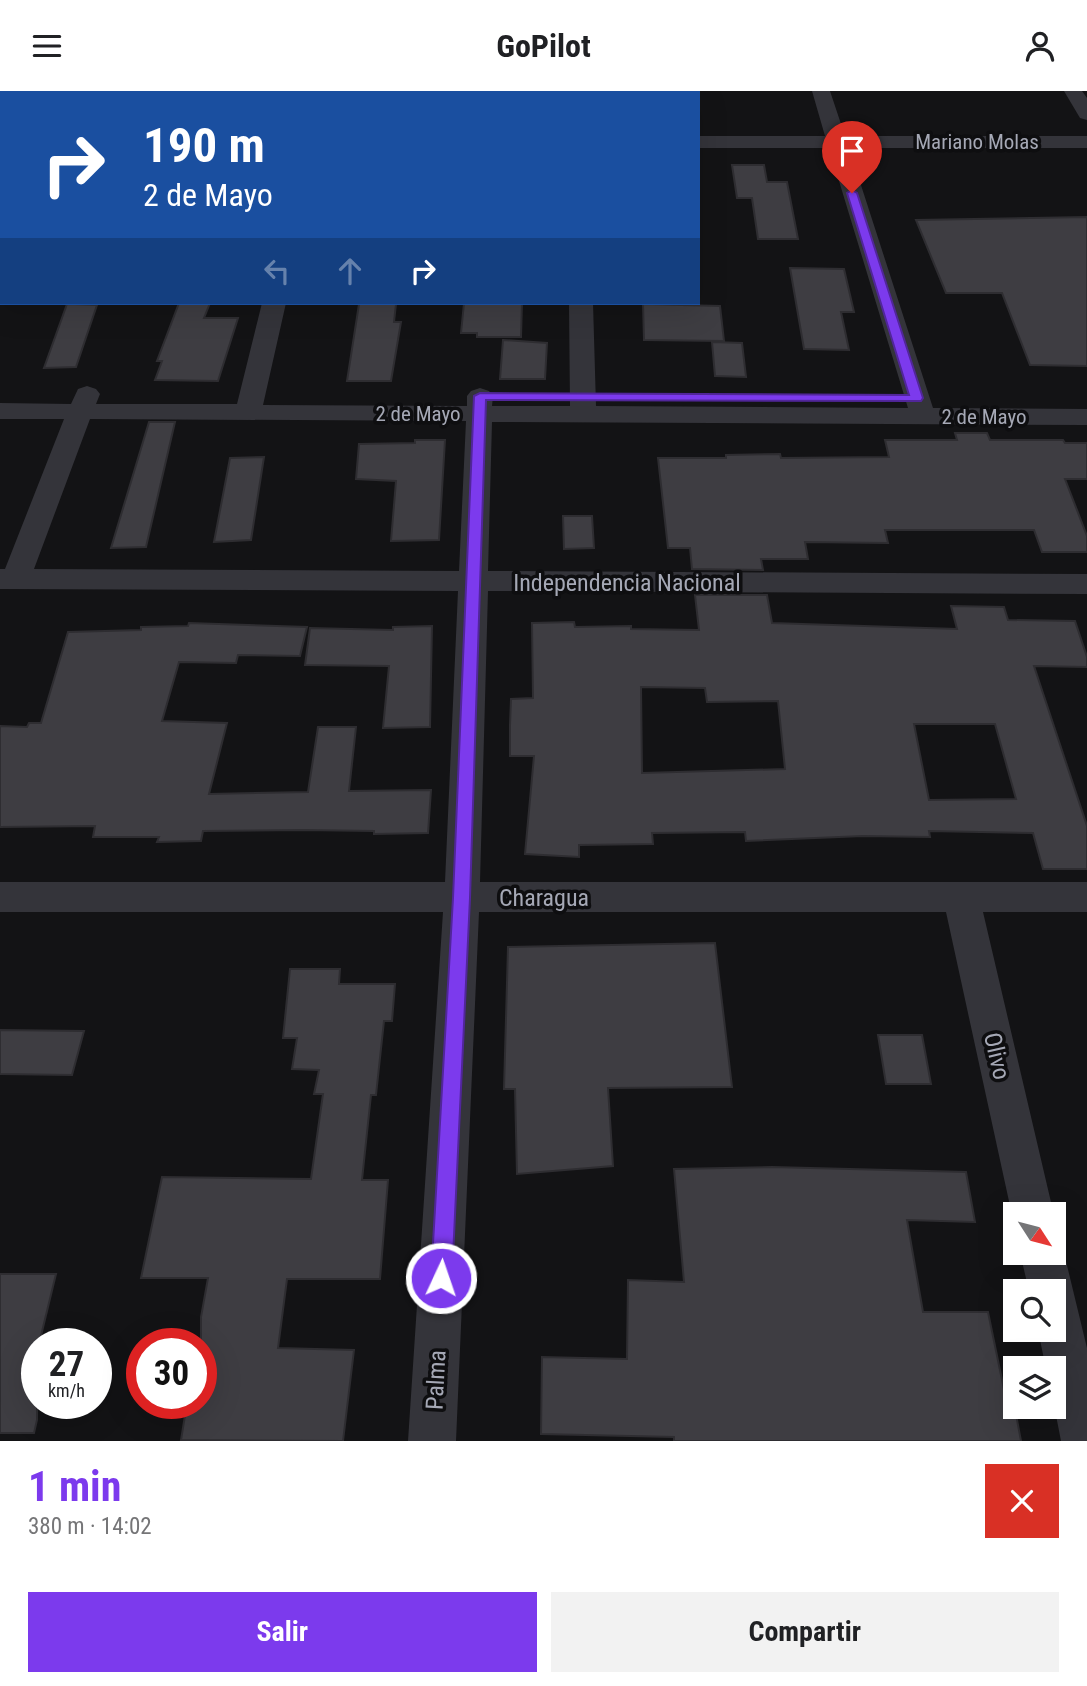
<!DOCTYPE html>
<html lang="es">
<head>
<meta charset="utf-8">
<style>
  :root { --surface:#fff; --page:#f2f2f2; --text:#202124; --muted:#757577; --accent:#7c3aed }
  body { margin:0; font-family:"Roboto Condensed",sans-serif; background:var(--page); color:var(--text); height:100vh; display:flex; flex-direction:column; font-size:26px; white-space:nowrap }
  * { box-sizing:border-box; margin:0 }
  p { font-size:23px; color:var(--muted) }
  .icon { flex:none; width:38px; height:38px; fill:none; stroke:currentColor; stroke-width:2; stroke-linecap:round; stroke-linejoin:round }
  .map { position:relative; height:1350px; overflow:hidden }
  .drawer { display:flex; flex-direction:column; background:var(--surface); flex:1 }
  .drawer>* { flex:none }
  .hud { position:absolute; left:0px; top:0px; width:700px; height:214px; box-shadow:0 7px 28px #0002; background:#1a4fa0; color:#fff; overflow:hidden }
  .needle { width:46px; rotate:126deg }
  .buttons { position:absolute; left:1003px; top:1111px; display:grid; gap:14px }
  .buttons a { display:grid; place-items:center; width:63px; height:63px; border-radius:0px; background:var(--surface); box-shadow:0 7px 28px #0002; font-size:35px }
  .speed { position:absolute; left:21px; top:1237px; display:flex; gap:14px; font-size:35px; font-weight:700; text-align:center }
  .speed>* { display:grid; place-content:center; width:91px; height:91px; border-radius:50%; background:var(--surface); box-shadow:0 7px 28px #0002; line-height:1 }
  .speed small { font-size:18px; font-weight:400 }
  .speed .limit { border:10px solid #d22; background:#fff; color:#111 }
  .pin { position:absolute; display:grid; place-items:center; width:60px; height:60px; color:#fff; margin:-72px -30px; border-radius:50% 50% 50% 0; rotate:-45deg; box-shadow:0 0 7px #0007 }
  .pin .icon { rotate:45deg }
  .me { position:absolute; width:77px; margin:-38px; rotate:3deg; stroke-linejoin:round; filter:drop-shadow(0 0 5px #0008) }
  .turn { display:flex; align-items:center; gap:24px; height:147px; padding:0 28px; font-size:32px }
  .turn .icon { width:91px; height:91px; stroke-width:2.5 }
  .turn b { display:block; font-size:49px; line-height:60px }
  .lanes { display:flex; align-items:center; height:66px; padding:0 28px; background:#0003; justify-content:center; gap:35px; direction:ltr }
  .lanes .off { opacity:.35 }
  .round { display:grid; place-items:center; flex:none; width:74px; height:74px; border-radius:0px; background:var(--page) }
  .head { display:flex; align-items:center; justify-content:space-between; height:119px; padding:0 28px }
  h1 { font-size:42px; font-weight:700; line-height:52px; color:var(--accent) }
  .cta { display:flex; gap:14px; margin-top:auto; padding:14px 28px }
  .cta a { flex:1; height:80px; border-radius:0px; background:var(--accent); color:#fff; font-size:28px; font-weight:700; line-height:80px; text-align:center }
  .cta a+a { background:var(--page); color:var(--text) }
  header { display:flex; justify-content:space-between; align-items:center; height:91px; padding:0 28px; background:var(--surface); font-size:32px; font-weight:700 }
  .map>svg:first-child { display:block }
  .building { fill:#3e3d42; stroke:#2e2d31; stroke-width:2; fill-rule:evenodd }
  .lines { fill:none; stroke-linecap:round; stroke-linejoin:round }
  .minor { fill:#34343a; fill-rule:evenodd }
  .route { fill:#7c3aed; stroke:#51269a; stroke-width:2 }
  .labels { text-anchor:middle; stroke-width:7; stroke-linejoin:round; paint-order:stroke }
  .far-street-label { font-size:21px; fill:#a5a8b5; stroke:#0e0e10 }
  .street-label { font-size:24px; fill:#a5a8b5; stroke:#0e0e10 }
</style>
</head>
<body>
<header><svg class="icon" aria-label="menu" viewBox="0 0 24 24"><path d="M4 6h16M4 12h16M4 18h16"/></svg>GoPilot<svg class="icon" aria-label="person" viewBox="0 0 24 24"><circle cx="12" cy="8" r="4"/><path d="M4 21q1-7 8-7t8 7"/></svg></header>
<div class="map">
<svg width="1087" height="1350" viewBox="0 0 1087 1350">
  <rect width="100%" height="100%" fill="#131315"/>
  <g class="building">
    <polygon points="732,74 764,74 767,91 787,91 798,148 758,148 752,107 737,107"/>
    <polygon points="1087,126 1087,275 1030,274 1002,202 946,202 916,129"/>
    <polygon points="790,177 844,178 854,221 841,221 849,259 804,258"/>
    <polygon points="179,212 210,212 204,227 238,227 218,290 155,289 162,270 157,270"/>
    <polygon points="464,212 522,212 521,246 477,246 477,242 461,242"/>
    <polygon points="67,213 97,214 76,276 44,277"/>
    <polygon points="359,213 396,213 394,231 401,231 391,290 347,290"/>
    <polygon points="643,213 720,215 724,250 644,249"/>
    <polygon points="503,249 547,252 545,288 500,288"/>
    <polygon points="712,251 742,252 746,286 715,285"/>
    <polygon points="149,331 175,331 146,456 111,457"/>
    <polygon points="955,342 987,342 990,349 1063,349 1065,352 1087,352 1087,388 1065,388 1087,445 1087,461 1042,461 1034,439 885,439 888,452 805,451 808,468 761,468 763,479 692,478 690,457 668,457 658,367 726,367 726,364 780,363 781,367 889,366 885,349 957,349"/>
    <polygon points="415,349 445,349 439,449 391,450 396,390 356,388 359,353 415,352"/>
    <polygon points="264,366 251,449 214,451 230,367"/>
    <polygon points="563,425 592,425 594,457 564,458"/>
    <path d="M 695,504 L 767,504 L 772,532 L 957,538 L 951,515 L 1004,516 L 1008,529 L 1075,530 L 1087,566 L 1087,576 L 1034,575 L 1087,735 L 1087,778 L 1043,778 L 1033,742 L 929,740 L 930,746 L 863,745 L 746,750 L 745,741 L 652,742 L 653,753 L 579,754 L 579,766 L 525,763 L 534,665 L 510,665 L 510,634 L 511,608 L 533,607 L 532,532 L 574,531 L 575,536 L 631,535 L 631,538 L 699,539 ZM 641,596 L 705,597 L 707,611 L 778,610 L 785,678 L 642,682 ZM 914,633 L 995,633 L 1016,708 L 929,709 Z"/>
    <polygon points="189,532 307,536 300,565 238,564 236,572 179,571 162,630 227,632 209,703 308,701 318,636 356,636 349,700 431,699 428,742 374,743 374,740 303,739 203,740 201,750 157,751 159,746 93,746 95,735 0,736 0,635 27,636 29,632 41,632 68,541 141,539 141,536 188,535"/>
    <polygon points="432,535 430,636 383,637 389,575 305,574 310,537 393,539 393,536"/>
    <polygon points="715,852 732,996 608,997 613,1075 517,1083 515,998 504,998 508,856"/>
    <polygon points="290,878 340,878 339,893 395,893 392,930 384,930 376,1004 371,1004 362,1089 388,1089 380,1188 287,1188 278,1257 354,1259 343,1350 181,1349 187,1312 201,1312 201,1226 208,1187 141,1187 162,1086 311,1088 323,1003 314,1003 319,979 292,978 297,947 283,947"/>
    <polygon points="0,939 84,940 72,984 0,983"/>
    <polygon points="878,944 922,944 931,993 886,993"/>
    <polygon points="772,1076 966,1081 975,1131 907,1129 923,1221 988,1221 1008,1318 1015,1318 1021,1350 674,1350 674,1346 541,1343 542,1266 627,1268 628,1189 684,1191 674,1078"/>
    <polygon points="0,1183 56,1183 39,1253 37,1253 37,1329 34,1342 0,1342"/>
  </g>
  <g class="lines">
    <g class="minor">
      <path d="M 812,0 L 830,0 L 845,45 L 1087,45 L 1087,57 L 849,57 L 933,317 L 1087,318 L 1087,334 L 492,331 L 488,480 L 1087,483 L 1087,503 L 488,500 L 480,791 L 1087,791 L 1087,821 L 983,821 L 1054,1124 L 1054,1126 L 1054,1124 L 1015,1124 L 1015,1132 L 1012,1124 L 946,821 L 479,821 L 456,1350 L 408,1350 L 443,821 L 0,821 L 0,791 L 445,791 L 458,500 L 0,498 L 0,478 L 5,478 L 64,328 L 0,328 L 0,312 L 71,313 L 78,298 L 87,295 L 96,298 L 100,303 L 96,313 L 237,313 L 262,212 L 286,212 L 263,314 L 467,315 L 467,305 L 471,300 L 480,297 L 489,300 L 493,305 L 492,315 L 570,315 L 569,212 L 593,212 L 596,315 L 908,317 L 829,57 L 698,57 L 698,45 L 825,45 ZM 90,328 L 466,330 L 459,480 L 34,478 Z"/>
      <polygon points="1064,0 1082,0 1087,7 1087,29 1080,27"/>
      <rect x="0" y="45" width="2" height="12"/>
      <rect x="0" y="150" width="2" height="14"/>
      <polygon points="1054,1145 1057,1147 1064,1162 1087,1257 1087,1350 1061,1350 1054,1314 1054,1278 1046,1278 1038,1239 1054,1239 1054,1200 1029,1200 1020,1162 1054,1162"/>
    </g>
  </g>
  <polygon class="route" points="852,99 857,102 923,307 921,310 486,309 470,807 452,1187 449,1195 441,1198 434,1195 431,1187 453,807 474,305 480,302 909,304 847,102"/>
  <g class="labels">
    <g class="far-street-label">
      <text x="977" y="58">Mariano Molas</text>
      <text x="418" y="330">2 de Mayo</text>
      <text x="984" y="333">2 de Mayo</text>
    </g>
    <g class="street-label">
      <text x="627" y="500">Independencia Nacional</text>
      <text x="544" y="815">Charagua</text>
      <text transform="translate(997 965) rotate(77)" y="8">Olivo</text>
      <text transform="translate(436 1289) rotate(-87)" y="8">Palma</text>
    </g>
  </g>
</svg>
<div class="buttons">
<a><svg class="needle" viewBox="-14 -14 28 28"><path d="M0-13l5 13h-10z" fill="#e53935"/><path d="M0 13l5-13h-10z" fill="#757577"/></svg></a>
<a><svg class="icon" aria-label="search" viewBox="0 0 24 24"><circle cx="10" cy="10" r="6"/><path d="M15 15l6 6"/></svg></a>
<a><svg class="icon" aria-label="layers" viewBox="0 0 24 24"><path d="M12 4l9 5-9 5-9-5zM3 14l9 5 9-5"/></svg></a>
</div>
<div class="speed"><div>27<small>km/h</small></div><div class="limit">30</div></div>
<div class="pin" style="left:852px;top:102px;background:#d93025"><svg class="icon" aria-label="arrive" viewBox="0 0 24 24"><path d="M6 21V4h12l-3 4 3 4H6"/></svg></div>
<svg class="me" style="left:441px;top:1187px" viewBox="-20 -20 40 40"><circle r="17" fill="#7c3aed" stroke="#fff" stroke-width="3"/><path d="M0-11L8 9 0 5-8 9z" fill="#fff"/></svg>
<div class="hud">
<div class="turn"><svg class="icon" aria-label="right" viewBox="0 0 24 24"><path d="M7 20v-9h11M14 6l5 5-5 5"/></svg><div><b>190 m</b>2 de Mayo</div></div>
<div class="lanes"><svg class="icon off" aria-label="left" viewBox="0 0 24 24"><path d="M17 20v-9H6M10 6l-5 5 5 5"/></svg><svg class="icon off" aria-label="ahead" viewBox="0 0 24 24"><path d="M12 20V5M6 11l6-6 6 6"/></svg><svg class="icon" aria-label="right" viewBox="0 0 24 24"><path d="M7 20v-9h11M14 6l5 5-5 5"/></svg></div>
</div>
</div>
<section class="drawer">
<div class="head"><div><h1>1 min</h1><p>380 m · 14:02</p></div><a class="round" style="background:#d93025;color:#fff"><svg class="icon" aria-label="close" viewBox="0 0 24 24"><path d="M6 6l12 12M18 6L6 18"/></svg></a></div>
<div class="cta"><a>Salir</a><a>Compartir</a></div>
</section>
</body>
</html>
